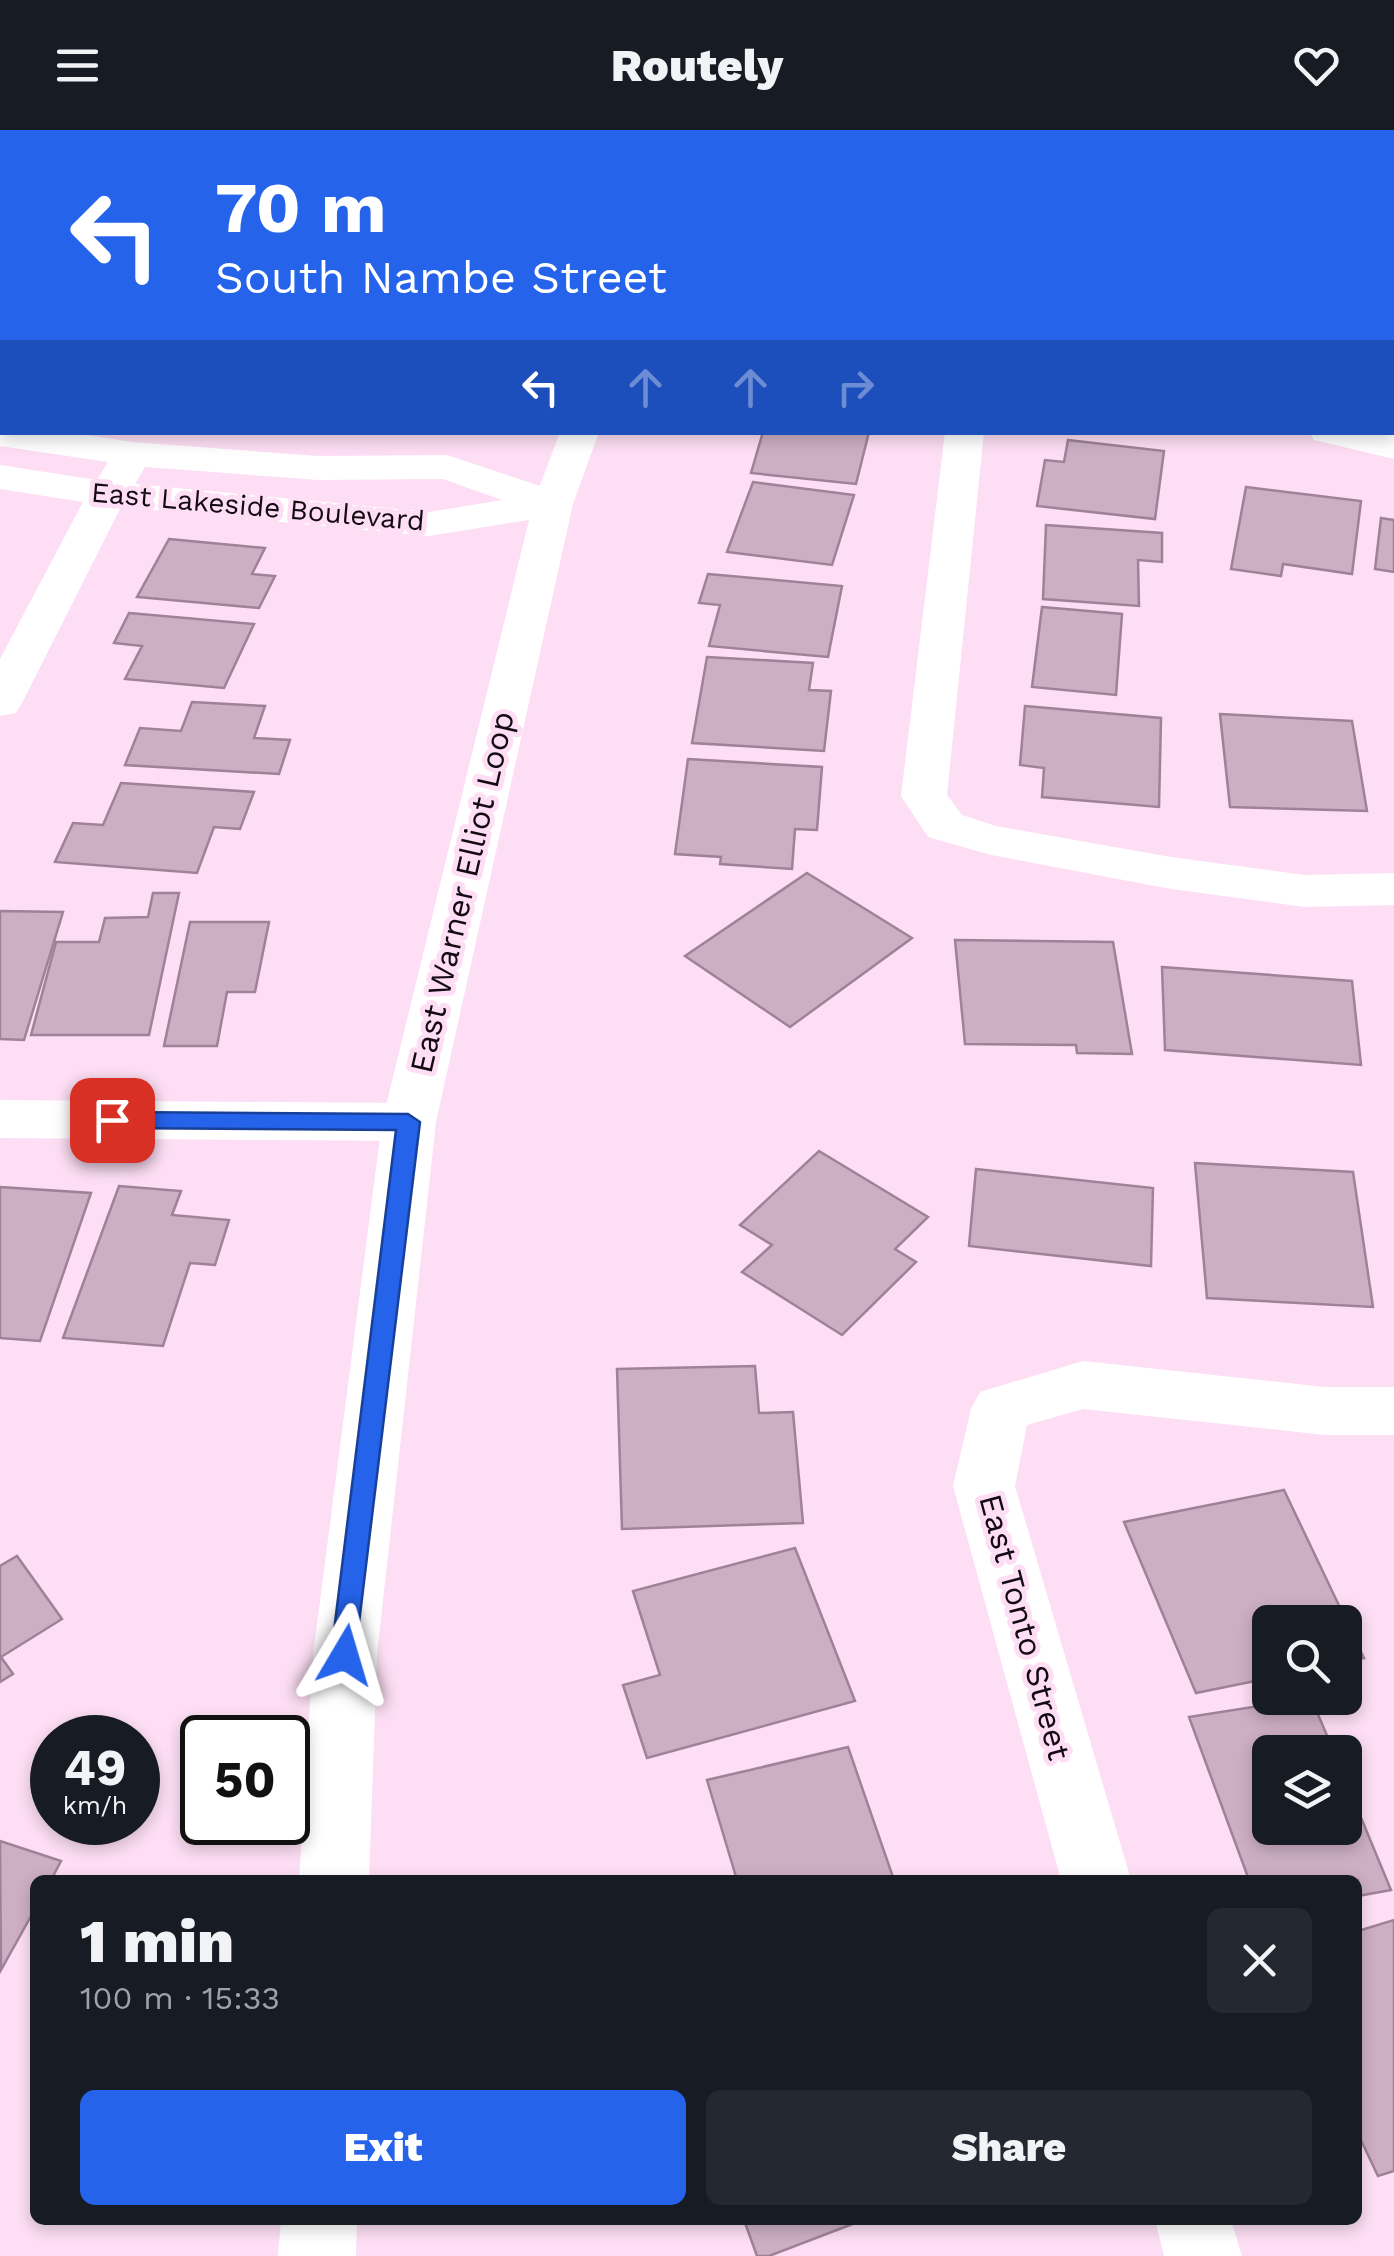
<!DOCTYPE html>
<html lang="en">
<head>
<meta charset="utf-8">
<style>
  :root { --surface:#171b24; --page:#242831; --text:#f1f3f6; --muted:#9ea1a6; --accent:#2563eb }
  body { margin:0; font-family:"Work Sans",sans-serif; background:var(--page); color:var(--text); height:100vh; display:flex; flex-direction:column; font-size:38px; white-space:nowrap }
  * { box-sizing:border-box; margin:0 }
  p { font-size:32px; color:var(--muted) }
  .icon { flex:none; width:55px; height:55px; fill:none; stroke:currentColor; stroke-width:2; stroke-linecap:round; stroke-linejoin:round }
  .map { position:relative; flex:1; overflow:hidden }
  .side { position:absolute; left:30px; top:1745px; width:1332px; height:350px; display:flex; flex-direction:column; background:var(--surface); border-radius:15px; box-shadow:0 5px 15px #0003 }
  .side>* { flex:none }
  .guide { position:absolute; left:0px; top:0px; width:1395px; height:305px; box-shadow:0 5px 15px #0003; background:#2563eb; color:#fff; overflow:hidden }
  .controls { position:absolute; left:1252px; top:1475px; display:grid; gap:20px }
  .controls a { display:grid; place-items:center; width:110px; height:110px; border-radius:15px; background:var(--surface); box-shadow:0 5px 15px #0003; font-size:50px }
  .speed { position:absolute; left:30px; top:1585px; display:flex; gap:20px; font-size:50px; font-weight:700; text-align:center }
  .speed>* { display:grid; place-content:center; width:130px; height:130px; border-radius:50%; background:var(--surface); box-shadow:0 5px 15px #0003; line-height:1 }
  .speed small { font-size:25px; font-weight:400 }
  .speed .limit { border:5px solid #111; border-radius:15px; background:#fff; color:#111 }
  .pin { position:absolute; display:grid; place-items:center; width:85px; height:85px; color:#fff; margin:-42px; border-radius:20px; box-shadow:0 5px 15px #0006 }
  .me { position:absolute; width:110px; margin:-55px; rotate:7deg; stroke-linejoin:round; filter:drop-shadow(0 0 8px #0008) }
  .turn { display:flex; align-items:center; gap:35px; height:210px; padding:0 50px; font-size:45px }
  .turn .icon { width:130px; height:130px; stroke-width:2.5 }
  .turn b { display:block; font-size:70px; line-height:85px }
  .lanes { display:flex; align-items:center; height:95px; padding:0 50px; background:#0003; justify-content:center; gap:50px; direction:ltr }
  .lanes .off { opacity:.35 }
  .round { display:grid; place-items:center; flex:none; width:105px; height:105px; border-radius:15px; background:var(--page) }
  .summary { display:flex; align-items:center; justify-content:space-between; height:170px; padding:0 50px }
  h1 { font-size:60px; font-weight:800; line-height:75px }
  .button { display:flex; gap:20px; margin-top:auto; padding:20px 50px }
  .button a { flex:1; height:115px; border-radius:15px; background:var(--accent); color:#fff; font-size:40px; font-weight:800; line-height:115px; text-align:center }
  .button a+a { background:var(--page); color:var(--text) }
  header { display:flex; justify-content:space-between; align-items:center; height:130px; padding:0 50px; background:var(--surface); font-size:45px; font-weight:800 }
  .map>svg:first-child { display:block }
  .building { fill:#cdafc4; stroke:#9f8297; stroke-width:2.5 }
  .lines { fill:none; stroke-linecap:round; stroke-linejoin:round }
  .minor { fill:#fff; fill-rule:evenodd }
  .major { fill:#fff; fill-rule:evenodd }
  .route { fill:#2563eb; stroke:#184099; stroke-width:2.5 }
  .labels { text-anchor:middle; stroke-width:10; stroke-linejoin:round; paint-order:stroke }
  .far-street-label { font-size:28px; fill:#140a11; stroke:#fddef4 }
  .street-label { font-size:32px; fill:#140a11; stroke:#fddef4 }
</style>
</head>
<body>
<header><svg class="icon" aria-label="menu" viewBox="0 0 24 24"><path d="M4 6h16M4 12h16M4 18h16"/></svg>Routely<svg class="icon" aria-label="heart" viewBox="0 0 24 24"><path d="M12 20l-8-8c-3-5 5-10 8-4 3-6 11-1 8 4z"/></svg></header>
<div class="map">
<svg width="1394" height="2126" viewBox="0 0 1394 2126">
  <rect width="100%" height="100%" fill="#fddef4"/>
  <g class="building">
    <polygon points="1213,0 1311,0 1212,2"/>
    <polygon points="763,302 869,302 856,354 751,343"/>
    <polygon points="1068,310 1164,321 1155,389 1037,376 1045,330 1064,332"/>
    <polygon points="753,352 854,365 832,435 727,422"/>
    <polygon points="1246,357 1361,371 1352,444 1283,434 1281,446 1231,439"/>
    <polygon points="1381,388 1394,390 1394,442 1375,439"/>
    <polygon points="1046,395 1162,403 1162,432 1138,430 1139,476 1043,469"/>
    <polygon points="169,409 265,418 252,444 275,446 259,478 137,467"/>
    <polygon points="708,444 842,456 828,527 709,516 720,475 699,473"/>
    <polygon points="1042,477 1122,484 1116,565 1032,557"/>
    <polygon points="129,483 254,494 224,558 125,549 142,516 114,513"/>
    <polygon points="707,527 813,533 809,560 831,561 824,621 692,613"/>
    <polygon points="192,572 265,576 254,608 290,610 279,644 125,635 140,598 181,601"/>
    <polygon points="1025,576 1161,588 1159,677 1042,667 1044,638 1020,635"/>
    <polygon points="1220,584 1352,591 1367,681 1230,677"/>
    <polygon points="688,629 822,637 817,700 795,699 792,739 720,734 721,727 675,724"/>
    <polygon points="121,653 254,662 240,699 214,697 197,743 55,732 73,693 103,695"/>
    <polygon points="807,743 912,808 790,897 685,826"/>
    <polygon points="153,763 179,763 149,905 31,905 56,812 99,812 105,788 148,787"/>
    <polygon points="0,781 63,782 24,910 0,909"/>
    <polygon points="190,792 269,792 255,862 227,862 217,916 164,916"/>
    <polygon points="955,810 1113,812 1132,924 1077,923 1076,915 965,914"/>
    <polygon points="1162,837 1352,851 1361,935 1165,920"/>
    <polygon points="819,1021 928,1087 895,1119 916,1132 842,1205 742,1142 772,1115 740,1095"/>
    <polygon points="1195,1033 1353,1042 1373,1177 1207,1168"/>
    <polygon points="976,1039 1153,1058 1151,1136 969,1116"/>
    <polygon points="119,1056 181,1061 172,1085 229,1090 215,1135 190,1133 163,1216 63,1208"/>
    <polygon points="0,1057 91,1063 40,1211 0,1208"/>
    <polygon points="755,1236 759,1283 793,1282 803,1393 622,1399 617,1239"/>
    <polygon points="1284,1360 1364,1528 1345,1532 1345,1492 1270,1492 1270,1548 1196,1563 1124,1392"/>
    <polygon points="795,1418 855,1571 647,1628 623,1555 660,1545 633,1461"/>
    <polygon points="17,1426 62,1489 1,1527 13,1544 0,1552 0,1436"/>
    <polygon points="1311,1568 1334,1622 1270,1622 1270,1698 1345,1698 1345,1649 1391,1760 1358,1766 1358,1750 1249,1750 1189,1587"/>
    <polygon points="848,1617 894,1750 737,1750 707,1650"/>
    <polygon points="0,1711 61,1731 51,1750 35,1750 35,1779 1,1840"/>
    <polygon points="1394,1790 1394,2041 1378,2046 1358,2004 1358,1801"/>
    <polygon points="744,2090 863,2090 769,2126 757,2126"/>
  </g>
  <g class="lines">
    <g class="minor">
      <polygon points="777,0 832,0 833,2 778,2"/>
      <rect x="1392" y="59" width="2" height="20"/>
      <rect x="0" y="98" width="2" height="20"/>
      <path d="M 0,292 L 2,302 L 68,302 L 132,312 L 318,326 L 447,325 L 567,365 L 573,374 L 567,383 L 553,386 L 429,406 L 121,377 L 22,573 L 16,583 L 0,586 L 0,529 L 83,372 L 0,359 L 0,335 L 97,350 L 108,332 L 0,316 ZM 145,337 L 318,350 L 443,349 L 502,370 L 429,382 L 135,354 Z"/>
      <polygon points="945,302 984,302 947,665 962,685 996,696 1171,727 1305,745 1394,743 1394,775 1305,777 1171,759 991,725 928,707 901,666"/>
      <polygon points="1309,302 1394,305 1394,329 1314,310"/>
      <polygon points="0,970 409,973 428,978 436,992 428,1006 409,1011 0,1008"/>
      <polygon points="1083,1231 1325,1257 1394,1257 1394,1305 1325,1305 1083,1279 1027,1295 1015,1356 1131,1750 1061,1750 953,1356 971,1279 980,1262"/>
      <polygon points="1155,2090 1231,2090 1242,2126 1164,2126"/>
    </g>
    <g class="major">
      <polygon points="560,302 599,302 573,374 436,992 377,1525 369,1750 299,1750 313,1525 382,992 533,374"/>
      <polygon points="281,2090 357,2090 356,2126 278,2126"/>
    </g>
  </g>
  <polygon class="route" points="112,982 408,984 420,992 354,1534 345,1537 335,1534 331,1525 396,1000 112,998 100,990"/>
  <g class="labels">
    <g class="far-street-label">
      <text transform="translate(258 376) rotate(5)" y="10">East Lakeside Boulevard</text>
    </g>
    <g class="street-label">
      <text transform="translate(462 762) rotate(-77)" y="11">East Warner Elliot Loop</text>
      <text transform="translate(1025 1497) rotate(75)" y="11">East Tonto Street</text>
    </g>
  </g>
</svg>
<div class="controls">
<a><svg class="icon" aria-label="search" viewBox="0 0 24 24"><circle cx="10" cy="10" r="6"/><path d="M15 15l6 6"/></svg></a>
<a><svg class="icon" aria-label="layers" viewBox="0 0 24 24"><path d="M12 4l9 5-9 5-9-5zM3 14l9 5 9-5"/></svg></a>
</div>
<div class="speed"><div>49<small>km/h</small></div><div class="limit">50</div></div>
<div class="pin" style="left:112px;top:990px;background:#d93025"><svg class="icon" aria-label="arrive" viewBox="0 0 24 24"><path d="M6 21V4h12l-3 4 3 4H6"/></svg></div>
<svg class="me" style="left:345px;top:1525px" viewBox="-20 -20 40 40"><path d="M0-17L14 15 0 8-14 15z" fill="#2563eb" stroke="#fff" stroke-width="4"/></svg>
<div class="guide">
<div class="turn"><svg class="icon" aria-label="left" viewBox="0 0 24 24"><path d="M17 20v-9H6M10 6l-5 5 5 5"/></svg><div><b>70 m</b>South Nambe Street</div></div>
<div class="lanes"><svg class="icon" aria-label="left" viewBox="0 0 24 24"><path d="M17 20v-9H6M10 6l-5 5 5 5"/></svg><svg class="icon off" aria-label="ahead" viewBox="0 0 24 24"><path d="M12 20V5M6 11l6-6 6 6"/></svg><svg class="icon off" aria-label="ahead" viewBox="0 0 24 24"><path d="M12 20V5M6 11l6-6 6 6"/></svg><svg class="icon off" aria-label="right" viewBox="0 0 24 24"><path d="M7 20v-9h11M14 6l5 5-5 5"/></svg></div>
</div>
<section class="side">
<div class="summary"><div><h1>1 min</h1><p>100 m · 15:33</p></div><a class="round"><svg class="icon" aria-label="close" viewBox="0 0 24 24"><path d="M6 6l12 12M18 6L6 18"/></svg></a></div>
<div class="button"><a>Exit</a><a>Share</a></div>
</section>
</div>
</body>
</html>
